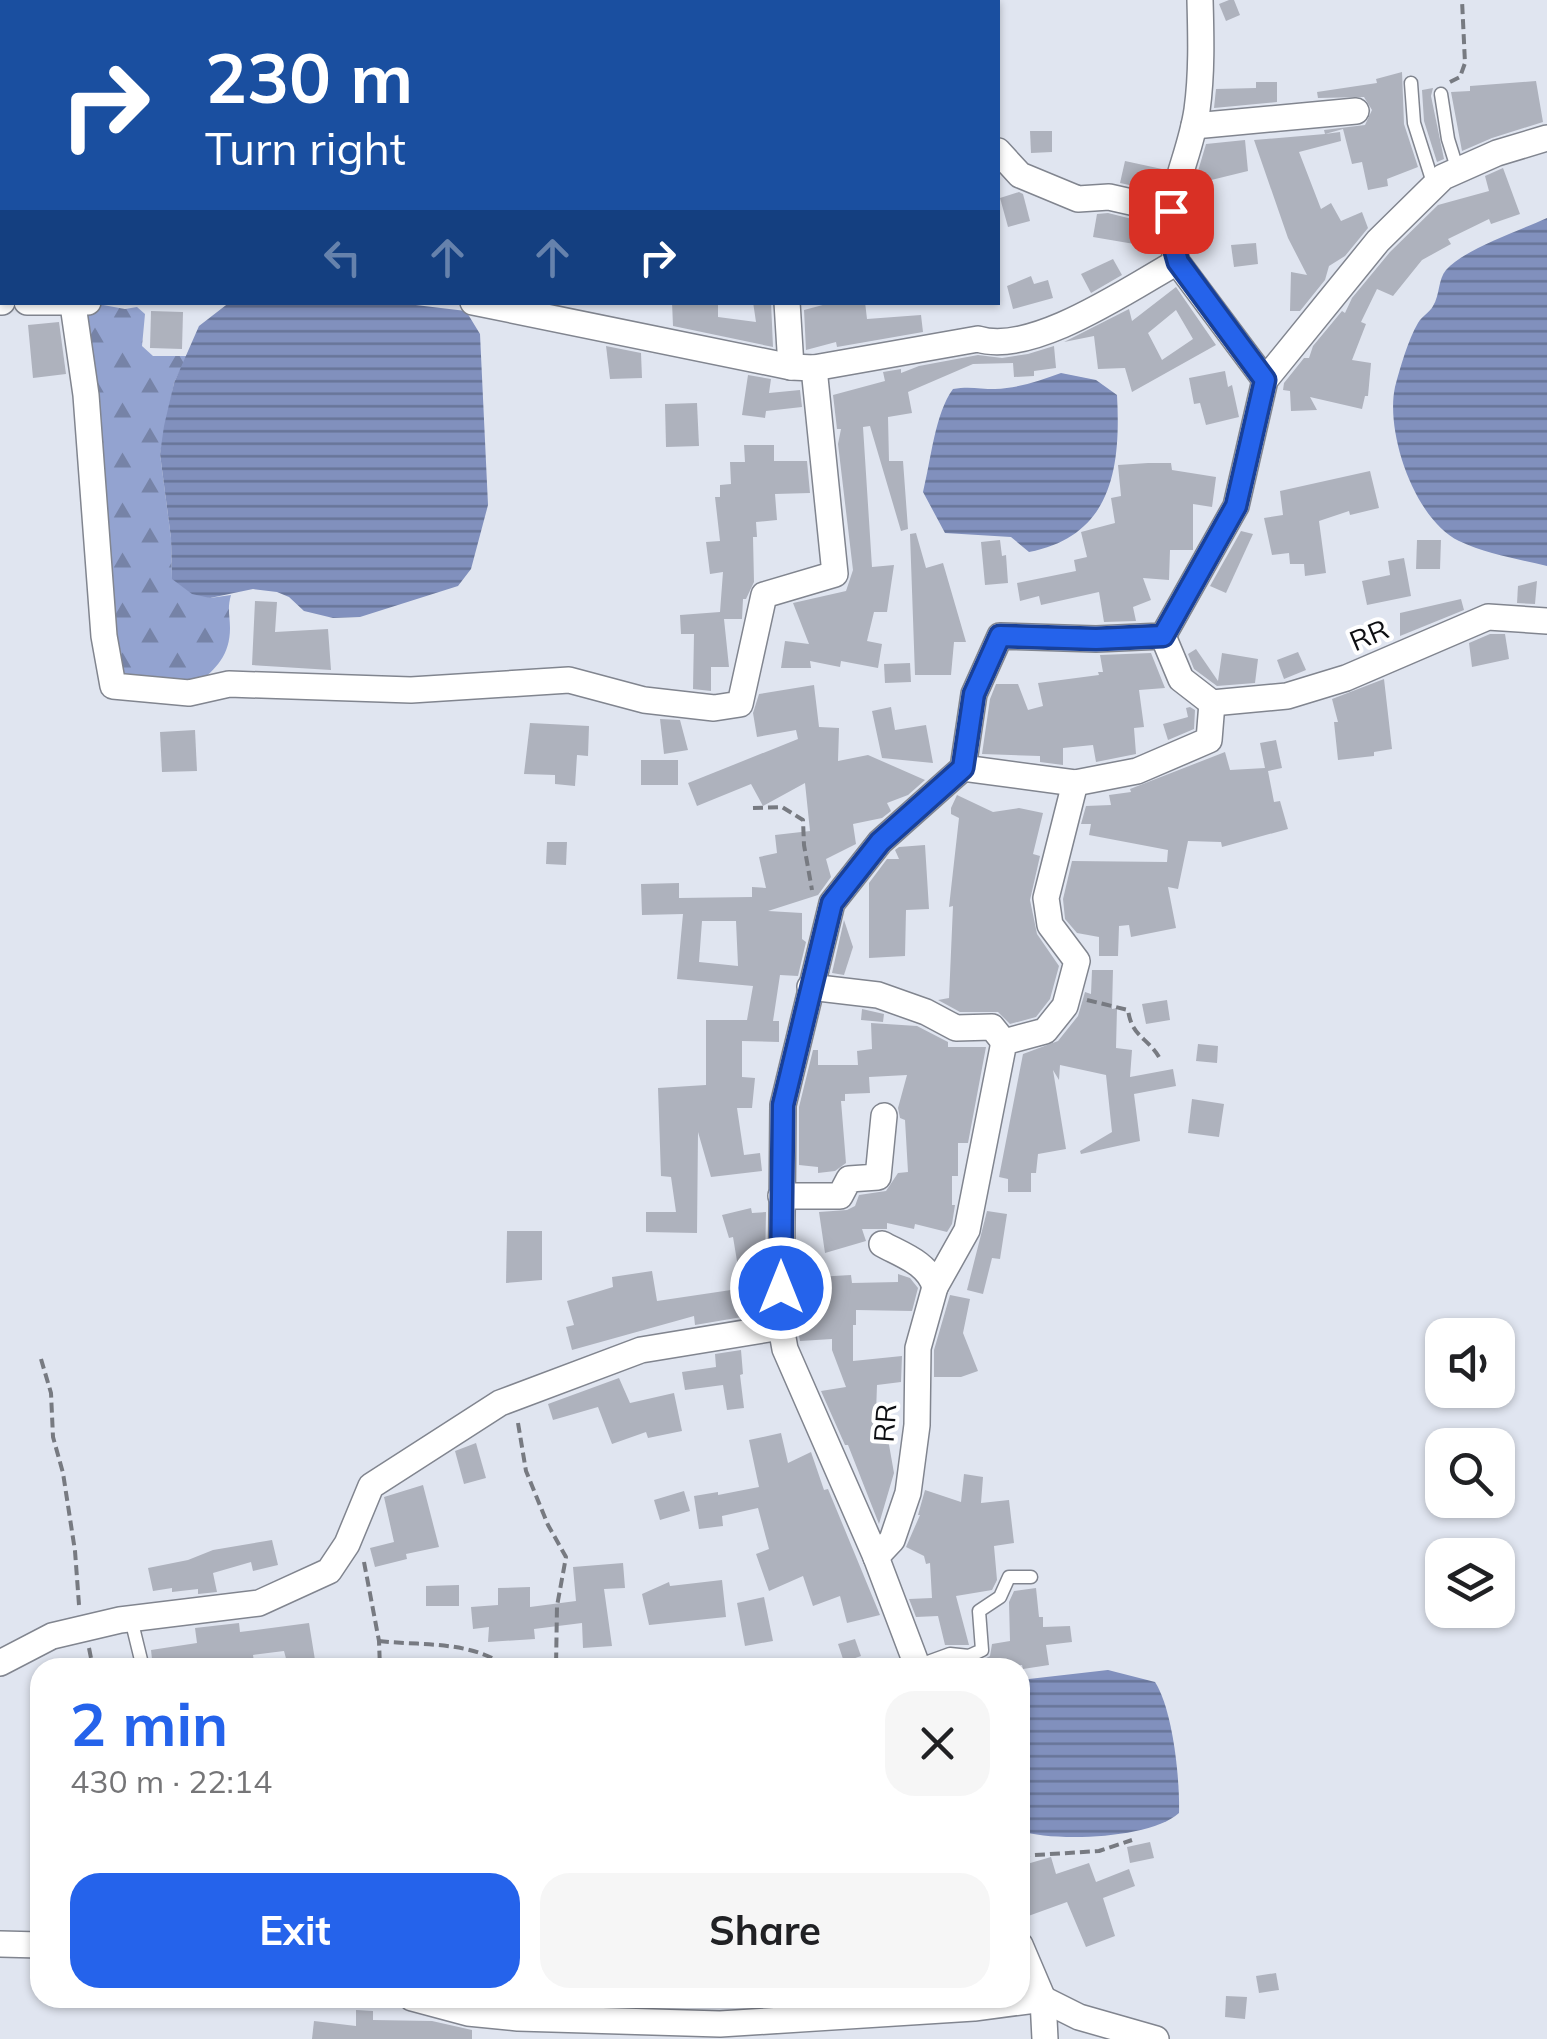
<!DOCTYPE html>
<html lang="en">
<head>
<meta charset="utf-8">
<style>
  :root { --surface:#fff; --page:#f6f6f6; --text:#202124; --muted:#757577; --accent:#2563eb }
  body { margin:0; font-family:Mulish,sans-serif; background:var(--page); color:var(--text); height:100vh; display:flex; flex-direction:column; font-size:38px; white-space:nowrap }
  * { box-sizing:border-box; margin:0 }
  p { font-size:32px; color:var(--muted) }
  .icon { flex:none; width:55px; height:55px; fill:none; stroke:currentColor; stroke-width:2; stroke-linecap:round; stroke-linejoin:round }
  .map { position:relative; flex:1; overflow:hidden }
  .drawer { position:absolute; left:30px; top:1658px; width:1000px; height:350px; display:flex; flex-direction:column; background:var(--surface); border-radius:30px; box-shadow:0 2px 8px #0004 }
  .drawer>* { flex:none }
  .hud { position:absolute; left:0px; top:0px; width:1000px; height:305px; box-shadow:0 2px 8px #0004; background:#1a4fa0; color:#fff; overflow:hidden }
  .fabs { position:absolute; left:1425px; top:1318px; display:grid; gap:20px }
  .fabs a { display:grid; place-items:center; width:90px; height:90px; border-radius:20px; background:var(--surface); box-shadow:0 2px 8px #0004; font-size:50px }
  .pin { position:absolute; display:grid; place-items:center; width:85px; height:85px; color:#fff; margin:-42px; border-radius:20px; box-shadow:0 5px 15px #0006 }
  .me { position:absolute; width:110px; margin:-55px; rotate:0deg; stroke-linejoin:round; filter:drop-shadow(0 0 8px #0008) }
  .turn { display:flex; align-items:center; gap:35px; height:210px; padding:0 40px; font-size:45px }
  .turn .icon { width:130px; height:130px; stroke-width:2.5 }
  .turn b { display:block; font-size:70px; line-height:85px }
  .lanes { display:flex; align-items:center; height:95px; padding:0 40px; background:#0003; justify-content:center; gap:50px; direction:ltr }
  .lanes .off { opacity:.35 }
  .round { display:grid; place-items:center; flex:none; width:105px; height:105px; border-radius:30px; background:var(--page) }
  .headline { display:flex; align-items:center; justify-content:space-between; height:170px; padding:0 40px }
  h1 { font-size:60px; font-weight:700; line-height:75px; color:var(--accent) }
  .button { display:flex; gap:20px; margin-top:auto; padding:20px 40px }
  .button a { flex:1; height:115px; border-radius:30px; background:var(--accent); color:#fff; font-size:40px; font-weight:700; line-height:115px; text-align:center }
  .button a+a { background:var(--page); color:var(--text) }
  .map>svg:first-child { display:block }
  .forest { fill:url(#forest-firs) }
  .water { fill:url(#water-rules) }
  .building { fill:#aeb2bd; fill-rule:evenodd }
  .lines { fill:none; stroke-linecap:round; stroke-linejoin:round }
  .service-casing { stroke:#81858f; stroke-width:15 }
  .minor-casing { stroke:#81858f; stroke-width:28 }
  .path { stroke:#777a81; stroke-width:4; stroke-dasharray:10 5; stroke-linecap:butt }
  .service { stroke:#fff; stroke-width:12 }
  .minor { stroke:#fff; stroke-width:25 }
  .route-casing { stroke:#184099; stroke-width:25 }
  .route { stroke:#2563eb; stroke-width:18 }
  .labels { text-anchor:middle; stroke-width:8; stroke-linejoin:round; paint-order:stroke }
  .street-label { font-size:28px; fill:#0d0e12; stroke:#fff }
</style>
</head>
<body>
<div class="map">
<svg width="1547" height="2039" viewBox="0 0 1547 2039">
  <defs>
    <pattern id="forest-firs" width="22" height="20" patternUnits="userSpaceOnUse" patternTransform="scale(2.5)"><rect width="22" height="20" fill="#93a3d0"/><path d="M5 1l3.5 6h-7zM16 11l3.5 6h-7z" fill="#7683a7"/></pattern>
    <pattern id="water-rules" width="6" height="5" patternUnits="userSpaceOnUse" patternTransform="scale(2.5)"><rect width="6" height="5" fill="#8190bd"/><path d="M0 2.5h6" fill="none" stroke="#687498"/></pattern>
  </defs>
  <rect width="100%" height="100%" fill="#e0e5f0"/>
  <path class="forest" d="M 103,305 L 125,309 L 137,307 L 145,314 L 142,346 L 153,356 L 187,356 L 174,383 L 160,454 L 171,538 L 172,578 L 210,598 L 231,595 C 227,609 230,615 230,628 C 230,655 216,669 197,684 L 110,678 L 83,314 L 91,306 Z"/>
  <g class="water">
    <path d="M 1547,218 L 1547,566 C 1518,559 1487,554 1459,541 C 1415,520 1385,433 1395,387 C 1400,368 1408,340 1418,323 C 1422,316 1430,312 1433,306 C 1440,295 1438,279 1446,270 C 1466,248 1519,231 1547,218 Z"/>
    <polygon points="230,302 399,303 466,311 480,334 488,505 471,569 458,586 360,617 333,618 304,611 289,597 277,592 253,589 210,598 192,594 172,579 171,538 160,454 164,426 174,383 199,326"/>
    <path d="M 1061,373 L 1096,380 L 1117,395 C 1121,468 1112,536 1029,552 L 1011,537 L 945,533 L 923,492 C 931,460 935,413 953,389 C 969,386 980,389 995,389 C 1019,388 1039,381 1061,373 Z"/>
    <path d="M 1108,1670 L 1155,1682 C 1173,1710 1180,1780 1179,1813 C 1151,1839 1055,1842 1020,1831 L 1020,1680 Z"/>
  </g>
  <g class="building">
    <polygon points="1229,0 1234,0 1240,15 1226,21 1219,4"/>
    <polygon points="1402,72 1404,124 1418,167 1387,179 1388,186 1368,190 1362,162 1352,164 1343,129 1325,134 1340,132 1341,141 1299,152 1321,209 1331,203 1341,221 1362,212 1368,228 1345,256 1329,266 1325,280 1300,311 1290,311 1291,272 1307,275 1288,238 1254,140 1325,134 1324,130 1365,125 1372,110 1364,97 1318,98 1317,92 1377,83 1376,79"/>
    <polygon points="1536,81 1543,122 1492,138 1462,151 1451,92 1470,91 1470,86"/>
    <polygon points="1256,82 1277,82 1277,102 1214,108 1216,89 1256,88"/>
    <polygon points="1433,88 1431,96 1444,159 1437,162 1424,121 1422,90"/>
    <polygon points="1030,131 1052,131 1052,152 1031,153"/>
    <polygon points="1245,140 1248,171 1199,183 1198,171 1206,144"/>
    <polygon points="1125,161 1162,169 1157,191 1120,183"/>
    <polygon points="1503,168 1520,214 1491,224 1489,219 1448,239 1451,244 1422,260 1393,296 1377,289 1361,322 1366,324 1352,360 1371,363 1368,396 1365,396 1362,409 1310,397 1317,410 1291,411 1290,391 1283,390 1284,383 1304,358 1309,358 1313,346 1342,311 1345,313 1352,298 1390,252 1438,205 1489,191 1485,176"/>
    <polygon points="1019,192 1023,194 1030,221 1008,227 1000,198"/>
    <polygon points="1108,213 1144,222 1140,245 1093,237 1097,214"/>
    <polygon points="1256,243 1258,264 1234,267 1231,245"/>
    <polygon points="1113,259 1122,275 1091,293 1081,274"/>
    <polygon points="1031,276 1034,284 1048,280 1053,298 1013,309 1007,286"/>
    <path d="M 1176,287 L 1216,345 L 1132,392 L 1125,368 L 1098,369 L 1094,336 L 1064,342 L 1129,309 L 1132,321 ZM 1176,310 L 1193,339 L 1162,360 L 1148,333 Z"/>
    <polygon points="672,302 718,302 718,317 756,322 753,302 771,302 773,347 673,326"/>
    <polygon points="834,302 865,302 867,319 921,315 923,332 837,347 836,342 806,350 804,310"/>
    <polygon points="151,311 183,312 182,349 150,348"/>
    <polygon points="59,322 66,374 33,378 28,325"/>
    <polygon points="606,346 641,353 642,378 610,379"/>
    <polygon points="1054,346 1056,368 1034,371 1034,376 1014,377 1013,363 973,364 908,392 912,413 888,417 889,461 903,461 908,529 901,531 870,426 863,427 872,567 894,565 887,612 874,612 867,641 882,644 878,668 841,661 840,667 810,661 811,668 781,668 785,641 809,644 793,603 846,591 853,570 838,444 841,429 837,429 833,395 885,381 883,372 901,369 901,373 919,366 978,355 1002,358 1028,354"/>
    <polygon points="1225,371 1228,387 1232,385 1239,417 1206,425 1200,403 1194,404 1189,378"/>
    <polygon points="748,375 771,379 769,393 800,390 802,407 766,411 765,418 742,415"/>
    <polygon points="697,403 699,446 666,447 665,404"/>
    <polygon points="744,445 774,445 774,461 807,461 810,493 775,494 777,520 756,522 757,537 753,537 754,582 746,599 743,599 742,619 724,619 729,667 711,667 711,691 693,689 694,634 681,634 680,615 720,612 723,572 710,574 706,542 720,541 715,497 720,497 720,485 731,484 730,462 745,462"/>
    <polygon points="1148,463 1171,463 1172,470 1216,477 1212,507 1193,504 1193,550 1170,550 1169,580 1143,578 1151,600 1133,607 1136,621 1104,622 1099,592 1041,605 1039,596 1020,601 1017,583 1076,571 1074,560 1087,557 1081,532 1115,523 1111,498 1121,496 1118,465"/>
    <polygon points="1370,471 1379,508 1350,515 1349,511 1319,521 1326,573 1305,576 1304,564 1290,564 1289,553 1272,555 1264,518 1283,515 1280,491"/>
    <polygon points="1241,531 1253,534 1226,593 1210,586"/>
    <polygon points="916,533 926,568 943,563 966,642 954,642 951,675 915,675 910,534"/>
    <polygon points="1000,540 1002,556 1006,555 1008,583 985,585 981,542"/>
    <polygon points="1417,540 1441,540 1440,569 1416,569"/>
    <polygon points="1404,558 1411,596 1367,605 1362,581 1390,575 1388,561"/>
    <polygon points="1537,581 1535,604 1517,603 1518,586"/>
    <polygon points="1461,599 1464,610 1400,636 1400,613"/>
    <polygon points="255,601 277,602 275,632 328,629 331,670 252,665"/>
    <polygon points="1490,634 1505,634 1509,659 1472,667 1469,643"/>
    <polygon points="1196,649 1218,681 1222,653 1258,659 1255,683 1217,686 1194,669 1188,654"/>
    <polygon points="1298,652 1306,670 1284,679 1277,660"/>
    <polygon points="1151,653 1165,688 1139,690 1144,727 1134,728 1136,754 1096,762 1093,745 1063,748 1063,765 1040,762 1040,756 982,754 990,699 996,684 1018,684 1028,710 1043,706 1038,683 1099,675 1098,672 1103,672 1100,655"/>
    <polygon points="910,663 911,682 885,683 884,664"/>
    <polygon points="1384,679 1392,749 1374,752 1374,756 1338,760 1334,722 1338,722 1332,699"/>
    <path d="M 814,685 L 819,727 L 839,728 L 838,761 L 868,755 L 925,780 L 908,795 L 887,803 L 891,811 L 882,818 L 853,824 L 856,844 L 826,859 L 831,877 L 818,895 L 768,911 L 802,913 L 802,939 L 806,942 L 798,976 L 780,975 L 773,1021 L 779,1021 L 779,1042 L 742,1041 L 742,1077 L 755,1078 L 752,1108 L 737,1108 L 744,1155 L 760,1153 L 762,1171 L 711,1177 L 698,1132 L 697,1233 L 646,1232 L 646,1212 L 676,1212 L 671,1177 L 661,1176 L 658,1088 L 706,1085 L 706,1020 L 747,1020 L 753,986 L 677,979 L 683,914 L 642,915 L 641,884 L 679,883 L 679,898 L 752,897 L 752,887 L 766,888 L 759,857 L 777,853 L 775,835 L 810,831 L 805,783 L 763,806 L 751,784 L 697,806 L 688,783 L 798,739 L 796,730 L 757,737 L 753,713 L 759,694 ZM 702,921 L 736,921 L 738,966 L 699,962 Z"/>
    <polygon points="891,707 895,730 926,725 933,763 882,758 872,711"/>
    <polygon points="1190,707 1195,710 1194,729 1168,740 1163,724 1188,717 1186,708"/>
    <polygon points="660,719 680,720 688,750 664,754"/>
    <polygon points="530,723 589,726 588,756 577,755 575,786 555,784 555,775 524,774"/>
    <polygon points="195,730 197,771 162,772 160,732"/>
    <polygon points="1276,740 1282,768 1268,771 1274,802 1280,801 1288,829 1222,847 1221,842 1188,841 1178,889 1168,887 1176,928 1131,937 1129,925 1119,926 1118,956 1099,956 1099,937 1077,933 1065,919 1063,899 1072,861 1167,862 1168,850 1089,835 1091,824 1081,824 1086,806 1111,805 1109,795 1131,792 1130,789 1225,752 1230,770 1265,768 1260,743"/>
    <rect x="641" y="760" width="37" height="25"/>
    <polygon points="957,795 993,812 1019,808 1043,813 1033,854 1040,856 1030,900 1037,934 1059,966 1050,999 1036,1017 1010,1024 998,1012 960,1012 938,1000 949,998 953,906 949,907 959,818 951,814 951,808"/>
    <polygon points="547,842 567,842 566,865 546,864"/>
    <polygon points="925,845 929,909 906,910 905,956 869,958 869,883 887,859 899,859 895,850 899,847"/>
    <polygon points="844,920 853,947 844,975 832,973"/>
    <polygon points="1092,970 1113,970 1112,1009 1117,1008 1116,1048 1132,1050 1130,1077 1173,1069 1176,1086 1134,1094 1140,1141 1081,1154 1080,1151 1112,1132 1106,1075 1060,1065 1059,1080 1053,1070 1066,1149 1038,1154 1036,1173 1031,1173 1031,1192 1008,1192 1008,1179 999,1177 1023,1054 1058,1041 1078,1016 1085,992 1091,994"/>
    <polygon points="1167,1000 1170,1020 1146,1024 1142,1004"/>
    <polygon points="862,1009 884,1014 883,1022 861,1020"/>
    <polygon points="871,1023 917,1026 948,1042 948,1047 986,1047 968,1143 958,1143 958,1176 952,1176 952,1205 955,1205 952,1224 947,1232 915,1224 914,1229 887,1223 887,1229 862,1229 866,1241 825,1253 819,1212 847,1210 855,1206 859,1195 886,1191 898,1173 908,1172 905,1120 900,1118 898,1108 907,1075 869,1077 870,1093 845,1094 845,1101 841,1101 846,1163 835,1171 818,1173 818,1167 799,1165 799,1107 813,1050 818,1050 818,1065 858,1065 857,1051 872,1049"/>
    <polygon points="1198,1044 1218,1046 1217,1063 1196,1061"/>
    <polygon points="1192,1099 1224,1104 1219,1137 1188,1133"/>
    <polygon points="751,1208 752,1213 766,1212 765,1264 757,1265 758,1274 755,1275 761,1298 764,1297 765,1313 695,1325 694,1316 572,1350 566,1327 574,1325 567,1301 613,1287 612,1277 652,1271 657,1301 731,1290 731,1286 741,1285 733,1237 729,1238 722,1215"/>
    <polygon points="987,1211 1007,1214 1000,1259 992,1258 983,1294 967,1290"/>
    <polygon points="507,1231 542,1231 542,1280 506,1283"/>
    <polygon points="898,1274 910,1278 918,1288 912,1311 856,1310 856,1325 853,1325 853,1361 902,1356 901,1382 877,1385 875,1441 888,1439 894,1473 879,1524 848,1445 845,1445 821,1391 846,1387 832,1350 832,1339 800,1341 797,1326 797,1301 801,1301 799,1278 851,1275 852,1283 898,1282"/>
    <polygon points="950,1295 970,1299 963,1333 978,1371 961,1377 934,1377 934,1350"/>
    <polygon points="741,1350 743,1374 740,1375 744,1408 727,1410 723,1385 685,1390 682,1372 716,1367 715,1354"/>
    <polygon points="619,1378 630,1403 674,1393 682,1431 648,1438 646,1432 612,1444 598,1407 553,1420 548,1404"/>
    <polygon points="781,1433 788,1463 811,1452 824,1490 828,1489 880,1615 847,1623 840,1596 813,1606 803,1576 769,1591 756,1554 769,1549 758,1508 722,1516 723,1526 699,1529 694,1496 718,1492 718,1495 759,1487 749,1440"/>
    <polygon points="476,1443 486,1478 464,1484 455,1451"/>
    <polygon points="964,1474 983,1477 981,1503 1009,1500 1014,1543 994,1546 997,1580 992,1590 956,1596 969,1645 945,1645 938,1616 916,1617 909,1599 932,1598 930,1563 926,1564 924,1556 906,1547 920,1515 918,1515 925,1490 961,1502"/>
    <polygon points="423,1485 439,1547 406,1554 407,1559 375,1567 370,1548 394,1542 384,1497"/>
    <polygon points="684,1491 690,1511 660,1520 654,1500"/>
    <polygon points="272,1540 278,1565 253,1571 251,1562 213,1573 217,1592 198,1594 198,1589 172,1592 172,1588 153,1591 148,1568 188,1560 213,1550"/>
    <polygon points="623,1563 625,1588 604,1589 612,1646 583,1648 582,1623 534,1629 535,1639 488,1642 489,1627 473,1629 471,1607 498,1605 498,1588 530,1587 530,1607 576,1601 573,1567"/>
    <polygon points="722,1580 726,1617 649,1625 642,1594 669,1582 670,1586"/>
    <polygon points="459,1585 459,1606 426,1606 426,1586"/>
    <polygon points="1036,1588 1039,1617 1043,1617 1043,1627 1070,1626 1072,1642 1046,1645 1049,1665 1023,1669 1022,1665 951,1668 951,1664 973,1665 990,1656 992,1644 1010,1641 1009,1602 1014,1591"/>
    <polygon points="764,1597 773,1641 745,1646 737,1603"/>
    <polygon points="239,1623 240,1632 309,1623 315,1660 288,1666 284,1651 253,1655 255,1668 153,1668 151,1650 197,1643 195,1628"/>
    <polygon points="855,1639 861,1656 844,1662 838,1644"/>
    <polygon points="1150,1842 1154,1858 1130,1863 1127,1847"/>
    <polygon points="1051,1857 1056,1874 1089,1863 1096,1882 1129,1869 1135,1886 1103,1898 1115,1936 1086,1947 1067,1902 1020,1919 1020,1866"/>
    <polygon points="1276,1973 1279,1990 1259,1993 1256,1976"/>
    <polygon points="1226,1996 1247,1997 1245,2019 1225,2017"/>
    <polygon points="356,2010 373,2011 373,2020 432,2021 472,2030 472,2039 312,2039 314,2021 356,2026"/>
  </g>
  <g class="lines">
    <defs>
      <g id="service">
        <polyline points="1411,83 1414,123 1434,186"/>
        <polyline points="1441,94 1448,139 1458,171"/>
        <polyline points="131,1619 143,1668"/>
        <polyline points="917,1666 950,1654 969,1656 982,1650 979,1611 1000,1597 1009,1577 1031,1577"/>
      </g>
      <g id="minor">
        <polyline points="677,0 679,2"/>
        <path d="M 1200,0 C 1201,36 1202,74 1197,110 C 1188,169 1160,199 1177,262 L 1265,380"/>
        <polyline points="1194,126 1356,111"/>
        <polyline points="998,151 1020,175 1078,199 1109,197 1171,211"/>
        <polyline points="0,302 2,302"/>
        <polyline points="27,302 88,302"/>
        <path d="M 473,302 L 791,367 L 814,368 L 978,339 C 1032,356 1129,289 1177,262"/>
        <polyline points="787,302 791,367"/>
        <polyline points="73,305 86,395 104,636 113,686 189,693 229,684 411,690 569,680 644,700 714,708 740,704 764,595 835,574 814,368"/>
        <polyline points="1163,636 1181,679 1212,703 1287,696 1346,678 1488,617 1547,621"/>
        <polyline points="963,768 1075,783 1137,771 1209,740 1212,703"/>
        <polyline points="810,987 878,995 926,1012 956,1028 992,1027 1004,1042"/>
        <polyline points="781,1196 840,1196 849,1179 878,1177 884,1116"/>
        <path d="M 882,1244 C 902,1255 928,1263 935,1287 L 967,1230 L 1004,1042 L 1045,1031 L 1065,1006 L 1077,961 L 1050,925 L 1046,898 L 1075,783"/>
        <polyline points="876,1557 892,1540 908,1493 917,1425 918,1348 935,1287"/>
        <polyline points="0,1663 52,1636 120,1620 259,1603 329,1571 347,1544 371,1486 500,1403 641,1350 781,1327"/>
        <polyline points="918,1668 876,1557 785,1349 781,1327 783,1105 832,903 880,842 963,768 974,694 1000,636 1096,639 1163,636 1236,506 1265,380 1378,241 1443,177 1497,153 1547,138"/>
        <polyline points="0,1944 40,1945"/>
        <polyline points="1020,1945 1043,1999 1045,2039"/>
        <polyline points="412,1998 468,2013 518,2018 720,2024 974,2008 1043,1999 1079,2017 1156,2039"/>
      </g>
    </defs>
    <use href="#service" class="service-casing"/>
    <use href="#minor" class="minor-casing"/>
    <g class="path">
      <polyline points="1450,82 1460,77 1465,63 1462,0"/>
      <polyline points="753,808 782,807 803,820 804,845 812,890"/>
      <path d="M 1087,1000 L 1128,1010 C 1132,1037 1146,1036 1159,1057"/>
      <polyline points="41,1359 51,1393 53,1437 63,1473 75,1551 79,1605"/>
      <polyline points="518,1423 526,1471 548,1525 566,1557 557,1606 556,1668"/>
      <polyline points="364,1562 379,1641 380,1668"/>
      <path d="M 379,1641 C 423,1646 472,1640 508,1668"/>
      <polyline points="89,1648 93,1668"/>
      <polyline points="1020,1856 1099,1851 1132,1840"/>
    </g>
    <use href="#service" class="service"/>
    <use href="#minor" class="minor"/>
  </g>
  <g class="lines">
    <defs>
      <polyline id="route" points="781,1288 783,1105 832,903 880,842 963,768 974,694 1000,636 1096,639 1163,636 1236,506 1265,380 1178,262 1172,241 1171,211"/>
    </defs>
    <use href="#route" class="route-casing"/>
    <use href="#route" class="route"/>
  </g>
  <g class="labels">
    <g class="street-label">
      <text transform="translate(1369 635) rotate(-23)" y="10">RR</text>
      <text transform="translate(885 1423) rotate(-86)" y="10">RR</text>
    </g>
  </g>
</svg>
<div class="fabs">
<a><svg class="icon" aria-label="sound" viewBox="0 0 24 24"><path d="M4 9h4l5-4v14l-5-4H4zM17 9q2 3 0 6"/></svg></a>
<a><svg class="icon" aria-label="search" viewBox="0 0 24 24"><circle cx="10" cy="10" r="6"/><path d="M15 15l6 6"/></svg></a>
<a><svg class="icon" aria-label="layers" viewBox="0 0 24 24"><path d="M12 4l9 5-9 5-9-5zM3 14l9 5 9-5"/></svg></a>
</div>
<div class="pin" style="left:1171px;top:211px;background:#d93025"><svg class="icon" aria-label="arrive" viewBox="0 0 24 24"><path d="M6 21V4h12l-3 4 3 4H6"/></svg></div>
<svg class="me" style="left:781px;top:1288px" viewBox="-20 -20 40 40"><circle r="17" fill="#2563eb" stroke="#fff" stroke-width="3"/><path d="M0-11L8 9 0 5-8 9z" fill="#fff"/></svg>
<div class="hud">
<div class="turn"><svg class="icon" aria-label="right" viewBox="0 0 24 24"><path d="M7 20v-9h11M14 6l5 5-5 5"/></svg><div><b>230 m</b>Turn right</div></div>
<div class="lanes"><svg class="icon off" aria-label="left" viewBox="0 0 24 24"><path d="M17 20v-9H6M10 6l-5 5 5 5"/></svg><svg class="icon off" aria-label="ahead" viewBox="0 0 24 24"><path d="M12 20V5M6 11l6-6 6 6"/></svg><svg class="icon off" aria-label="ahead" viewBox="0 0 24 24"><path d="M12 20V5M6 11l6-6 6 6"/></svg><svg class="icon" aria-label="right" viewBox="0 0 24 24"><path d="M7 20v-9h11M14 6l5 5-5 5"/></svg></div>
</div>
<section class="drawer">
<div class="headline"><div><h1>2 min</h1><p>430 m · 22:14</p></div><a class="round"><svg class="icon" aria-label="close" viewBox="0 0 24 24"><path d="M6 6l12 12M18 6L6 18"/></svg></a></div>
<div class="button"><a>Exit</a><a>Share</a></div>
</section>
</div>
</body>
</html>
